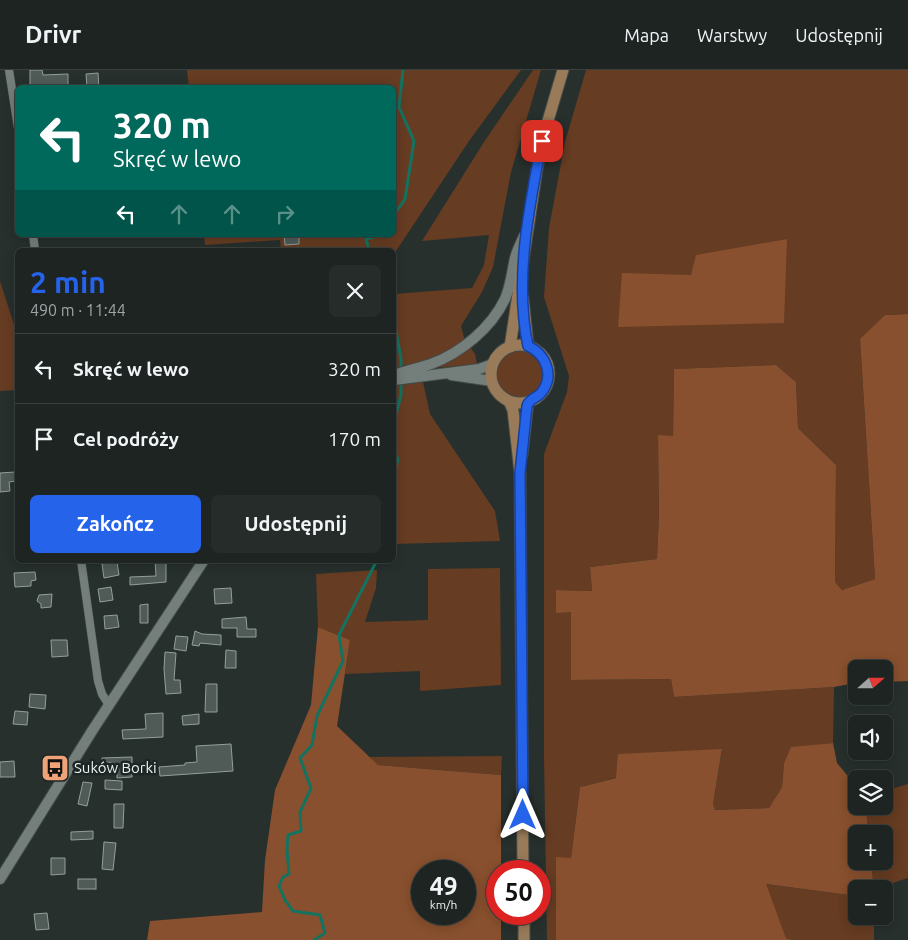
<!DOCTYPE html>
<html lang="pl">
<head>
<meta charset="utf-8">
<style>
  :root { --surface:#1d2422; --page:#252c2a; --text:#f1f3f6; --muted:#a0a4a5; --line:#3b4140; --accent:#2563eb }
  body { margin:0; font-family:Ubuntu,sans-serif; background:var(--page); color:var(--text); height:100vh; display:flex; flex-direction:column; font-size:19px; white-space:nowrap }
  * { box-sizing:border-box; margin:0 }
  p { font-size:16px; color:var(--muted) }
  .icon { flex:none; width:28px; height:28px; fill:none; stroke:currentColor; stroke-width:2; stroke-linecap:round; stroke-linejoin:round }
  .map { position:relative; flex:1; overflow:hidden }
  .drawer { position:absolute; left:15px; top:178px; width:381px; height:315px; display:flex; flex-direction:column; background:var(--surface); border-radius:8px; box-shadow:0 2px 12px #0003,0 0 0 1px var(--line) }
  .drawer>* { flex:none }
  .banner { position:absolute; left:15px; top:15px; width:381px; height:152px; border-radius:8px; box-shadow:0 2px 12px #0003,0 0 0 1px var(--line); background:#00695c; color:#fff; overflow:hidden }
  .needle { width:32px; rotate:69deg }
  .buttons { position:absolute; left:848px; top:590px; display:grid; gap:10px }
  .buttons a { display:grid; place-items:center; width:45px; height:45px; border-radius:8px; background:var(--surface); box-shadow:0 2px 12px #0003,0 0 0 1px var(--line); font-size:25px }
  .speed { position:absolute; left:411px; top:790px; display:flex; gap:10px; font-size:25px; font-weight:700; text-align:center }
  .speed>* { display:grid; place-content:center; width:65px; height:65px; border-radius:50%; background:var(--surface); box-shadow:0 2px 12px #0003,0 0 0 1px var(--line); line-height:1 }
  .speed small { font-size:12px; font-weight:400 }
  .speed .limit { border:8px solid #d22; background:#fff; color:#111 }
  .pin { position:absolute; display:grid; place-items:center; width:42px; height:42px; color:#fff; margin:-21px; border-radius:10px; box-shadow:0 2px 8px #0006 }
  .me { position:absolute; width:55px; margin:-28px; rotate:0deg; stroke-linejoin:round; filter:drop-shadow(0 0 4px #0008) }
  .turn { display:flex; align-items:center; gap:18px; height:105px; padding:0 15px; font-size:22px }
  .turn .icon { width:65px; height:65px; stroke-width:2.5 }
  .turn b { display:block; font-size:35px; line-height:42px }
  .lanes { display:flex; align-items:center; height:48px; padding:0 15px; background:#0003; justify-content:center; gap:25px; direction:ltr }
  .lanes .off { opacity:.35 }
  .round { display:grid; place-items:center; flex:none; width:52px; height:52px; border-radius:8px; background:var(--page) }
  .overview { display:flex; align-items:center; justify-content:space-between; height:85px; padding:0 15px }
  h1 { font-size:30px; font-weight:600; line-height:38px; color:var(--accent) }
  .cta { display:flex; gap:10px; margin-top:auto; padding:10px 15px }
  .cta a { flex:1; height:58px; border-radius:8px; background:var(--accent); color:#fff; font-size:20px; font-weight:600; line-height:58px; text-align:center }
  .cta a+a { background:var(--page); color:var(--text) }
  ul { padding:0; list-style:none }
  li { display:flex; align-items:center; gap:15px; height:70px; padding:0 15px; border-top:1px solid var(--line) }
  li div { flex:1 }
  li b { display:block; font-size:19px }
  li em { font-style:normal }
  header { display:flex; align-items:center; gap:30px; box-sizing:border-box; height:70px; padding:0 25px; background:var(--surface); border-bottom:1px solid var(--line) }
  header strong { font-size:24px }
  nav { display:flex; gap:28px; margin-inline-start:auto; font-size:18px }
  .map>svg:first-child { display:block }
  .green { fill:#663c22 }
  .forest { fill:#88502e; fill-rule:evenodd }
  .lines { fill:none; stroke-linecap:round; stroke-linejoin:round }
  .stream { stroke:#137360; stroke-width:3 }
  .building { fill:#505b58; stroke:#939f9b }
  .minor-casing { stroke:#454c4a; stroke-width:9 }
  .tertiary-casing { stroke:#454c4a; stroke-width:12 }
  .secondary-casing { stroke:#454c4a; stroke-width:13 }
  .minor { stroke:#747f7c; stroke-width:8 }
  .tertiary { stroke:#747f7c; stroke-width:10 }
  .secondary { stroke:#997b59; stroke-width:11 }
  .route-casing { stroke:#184099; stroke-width:12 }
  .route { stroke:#2563eb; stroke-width:9 }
  .labels { text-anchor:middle; stroke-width:5; stroke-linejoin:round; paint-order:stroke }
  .poi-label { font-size:15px; fill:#ecf2f0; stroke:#1d2624; text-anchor:start }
</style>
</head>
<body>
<header>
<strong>Drivr</strong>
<nav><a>Mapa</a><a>Warstwy</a><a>Udostępnij</a></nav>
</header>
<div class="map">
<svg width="908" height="870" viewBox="0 0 908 870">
  <rect width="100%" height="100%" fill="#27302d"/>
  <g class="green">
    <polygon points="187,0 521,0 469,71 394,184 394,180 281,180 280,170 205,175 204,165 394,165 394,18 189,17"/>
    <polygon points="533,0 541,0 511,102 493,197 482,222 461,256 465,271 435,288 394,298 394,224 472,218 484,195 489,165 422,171 484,72"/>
    <polygon points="586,0 908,0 908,244 885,245 860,270 875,509 842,520 835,512 836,395 798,358 796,312 776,295 674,299 673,366 658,366 659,443 657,489 590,497 592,521 556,520 571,542 572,610 671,609 674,627 834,617 833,673 791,678 784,693 782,717 769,738 715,740 713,734 722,680 580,717 571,788 556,788 556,870 547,870 544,687 544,384 567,322 569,306 544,227 549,158 565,72"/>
    <polygon points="0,211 17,264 17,320 0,321"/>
    <polygon points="470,277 475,284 477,294 433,298"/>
    <circle cx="520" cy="304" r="23"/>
    <polygon points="423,312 430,344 495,441 500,471 394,474 394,316"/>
    <polygon points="500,498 501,615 420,621 420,601 345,604 350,570 318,557 316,504 377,500 376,518 365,552 428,550 428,499"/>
    <polygon points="502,686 501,705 378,695 369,687"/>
    <polygon points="908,714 908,808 874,819 871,791 884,791 884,764 868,764 866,736 884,736 884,721"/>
    <polygon points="765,814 856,826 856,846 874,846 874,870 792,870 786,868"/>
  </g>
  <g class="forest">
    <polygon points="787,169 784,253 618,257 622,203 691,205 696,185"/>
    <polygon points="908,244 908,611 884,612 884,599 856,599 856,613 834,617 674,627 671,609 571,610 571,542 556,543 556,520 592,521 590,497 657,489 659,443 658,365 673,366 674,299 776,295 796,312 798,358 836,395 835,512 842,520 875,509 860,269 885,245"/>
    <path d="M 318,557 L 350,570 L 337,656 L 378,695 L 501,705 L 501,801 L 498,801 L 498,844 L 501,844 L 501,870 L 147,870 L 150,851 L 262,842 L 265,790 L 275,720 L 311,635 ZM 465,801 L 465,844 L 422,844 L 422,801 Z"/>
    <polygon points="833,673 837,693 856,716 856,736 866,736 868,764 856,764 856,791 871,791 874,819 856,819 856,826 766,814 786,868 792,870 556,870 556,787 571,788 580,717 616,708 618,684 722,679 713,734 715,740 769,738 782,717 784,693 791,677"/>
  </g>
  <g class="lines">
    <g class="stream">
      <polyline points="394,157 396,142 405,129 414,71 399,37 403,0"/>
      <polyline points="369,180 366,169 381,165"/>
      <polyline points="394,250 401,289 401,301"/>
      <polyline points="394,352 401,325 401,310"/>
      <polyline points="394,381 398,389 394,406"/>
      <polyline points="314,870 325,863 320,845 293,841 285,830 279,816 283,807 289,804 287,780 288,765 301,761 300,742 311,718 300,688 312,675 317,646 343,591 339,565 377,490"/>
    </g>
  </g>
  <g class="building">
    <polygon points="30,0 42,0 43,5 68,4 68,15 30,18"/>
    <polygon points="98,3 99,18 87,18 86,4"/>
    <polygon points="284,165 299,165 299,174 285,175"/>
    <polygon points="15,402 16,411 9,412 10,421 0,422 0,403"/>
    <polygon points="155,490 166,490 166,512 130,515 130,507 156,506"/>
    <polygon points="117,492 119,505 104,508 102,494"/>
    <polygon points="35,502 36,510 31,511 31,516 15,517 14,503"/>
    <polygon points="111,517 113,530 100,532 98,519"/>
    <polygon points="231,518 232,533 215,534 214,519"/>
    <polygon points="52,524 51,537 41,538 41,534 37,531 39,525"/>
    <polygon points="148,534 148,553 140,553 140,535"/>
    <polygon points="117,545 119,557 105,559 104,546"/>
    <polygon points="246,547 247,559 256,559 256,567 237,567 237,558 222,558 222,549"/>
    <polygon points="195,561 202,564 221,565 221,575 200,573 199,576 192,575"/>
    <polygon points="176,566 188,567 186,581 174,579"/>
    <polygon points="51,570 67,570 68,586 52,587"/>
    <polygon points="226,580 236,581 236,598 225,598"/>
    <polygon points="165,582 176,583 174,610 180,610 181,623 166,624 164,599"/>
    <polygon points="206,614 217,614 217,642 205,642"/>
    <polygon points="30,624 46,625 45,639 29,637"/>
    <polygon points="15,641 28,642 27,655 13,654"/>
    <polygon points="163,643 163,667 123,669 122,660 146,659 145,644"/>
    <polygon points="199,644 199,654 183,655 182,646"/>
    <polygon points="231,674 233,701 160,706 159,697 185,695 185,693 197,692 196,676"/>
    <polygon points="132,687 132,707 117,708 117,694 102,691 102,688"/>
    <polygon points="14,691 15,707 0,707 0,692"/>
    <polygon points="105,710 122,711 122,720 105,719"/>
    <polygon points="83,712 92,713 87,736 78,734"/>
    <polygon points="114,734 124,734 123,758 114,758"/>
    <polygon points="93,761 93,769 71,770 71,762"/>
    <polygon points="104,772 116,773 113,800 102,799"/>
    <polygon points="51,788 65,788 65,804 51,805"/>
    <rect x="78" y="809" width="18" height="10"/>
    <polygon points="47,843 49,859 36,860 34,844"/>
  </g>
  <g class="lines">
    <defs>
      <g id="minor">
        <polyline points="9,0 18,58"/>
        <polyline points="33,165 35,180"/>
        <polyline points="81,490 98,611 102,624 109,635"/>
      </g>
      <g id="tertiary">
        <path d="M 394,305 C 406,300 419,298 431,294 C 461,283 491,258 505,229 C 511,215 512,201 515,188 C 517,180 521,173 524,166"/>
        <polyline points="451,305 492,311"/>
        <polyline points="394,310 479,299 493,294"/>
        <polyline points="0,809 92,661 204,490"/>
      </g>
      <g id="secondary">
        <polyline points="523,228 528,276"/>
        <circle cx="520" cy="304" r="29"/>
        <polyline points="510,277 537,99 542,71 563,0"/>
        <polyline points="509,331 513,340 520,403 523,801"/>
        <polyline points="522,385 528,332"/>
        <polyline points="524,844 524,870"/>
      </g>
    </defs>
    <use href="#minor" class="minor-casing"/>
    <use href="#tertiary" class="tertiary-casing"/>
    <use href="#secondary" class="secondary-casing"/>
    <use href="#minor" class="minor"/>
    <use href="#tertiary" class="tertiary"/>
    <use href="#secondary" class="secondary"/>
  </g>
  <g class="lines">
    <defs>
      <path id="route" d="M 523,745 L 520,403 L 527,336 C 529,329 537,328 541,323 C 555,306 546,284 528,276 C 514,210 529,137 542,71"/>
    </defs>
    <use href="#route" class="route-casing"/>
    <use href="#route" class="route"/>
  </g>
  <defs>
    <symbol id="bus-square" viewBox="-11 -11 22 22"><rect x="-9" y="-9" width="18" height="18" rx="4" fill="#efa377" stroke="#1d2624"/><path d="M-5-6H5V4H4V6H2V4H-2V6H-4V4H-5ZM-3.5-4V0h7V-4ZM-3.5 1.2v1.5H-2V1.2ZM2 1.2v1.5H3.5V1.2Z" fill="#111"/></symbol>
  </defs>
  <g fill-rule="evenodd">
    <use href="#bus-square" x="39" y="682" width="32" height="32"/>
  </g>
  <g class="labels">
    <g class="poi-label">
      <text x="74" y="703">Suków Borki</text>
    </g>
  </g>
</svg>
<div class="buttons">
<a><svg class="needle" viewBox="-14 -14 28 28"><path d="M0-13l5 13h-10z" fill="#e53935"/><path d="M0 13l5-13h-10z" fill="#a0a4a5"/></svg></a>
<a><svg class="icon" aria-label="sound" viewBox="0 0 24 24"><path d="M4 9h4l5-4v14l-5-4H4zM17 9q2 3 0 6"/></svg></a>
<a><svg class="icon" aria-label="layers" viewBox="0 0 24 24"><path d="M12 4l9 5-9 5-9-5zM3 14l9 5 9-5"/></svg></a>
<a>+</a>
<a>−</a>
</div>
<div class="speed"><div>49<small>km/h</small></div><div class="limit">50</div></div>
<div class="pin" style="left:542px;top:71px;background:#d93025"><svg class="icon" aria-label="arrive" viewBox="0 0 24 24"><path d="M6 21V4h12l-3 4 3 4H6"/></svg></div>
<svg class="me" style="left:523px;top:745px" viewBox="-20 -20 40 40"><path d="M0-17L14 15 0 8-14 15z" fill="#2563eb" stroke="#fff" stroke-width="4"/></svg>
<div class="banner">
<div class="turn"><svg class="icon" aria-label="left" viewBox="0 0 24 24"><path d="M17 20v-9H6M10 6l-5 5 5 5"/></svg><div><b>320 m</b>Skręć w lewo</div></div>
<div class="lanes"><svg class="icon" aria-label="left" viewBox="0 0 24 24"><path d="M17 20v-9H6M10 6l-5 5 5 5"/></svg><svg class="icon off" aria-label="ahead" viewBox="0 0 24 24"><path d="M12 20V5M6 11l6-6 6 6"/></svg><svg class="icon off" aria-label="ahead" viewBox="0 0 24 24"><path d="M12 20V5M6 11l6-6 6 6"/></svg><svg class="icon off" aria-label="right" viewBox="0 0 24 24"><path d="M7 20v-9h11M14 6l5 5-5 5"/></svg></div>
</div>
<section class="drawer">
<div class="overview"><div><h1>2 min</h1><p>490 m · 11:44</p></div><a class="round"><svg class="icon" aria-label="close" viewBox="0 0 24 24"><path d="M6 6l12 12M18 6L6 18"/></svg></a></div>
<ul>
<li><svg class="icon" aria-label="left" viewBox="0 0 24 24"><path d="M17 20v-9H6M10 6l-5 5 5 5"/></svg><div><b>Skręć w lewo</b></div><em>320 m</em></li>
<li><svg class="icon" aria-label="arrive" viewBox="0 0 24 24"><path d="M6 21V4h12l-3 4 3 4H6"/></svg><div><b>Cel podróży</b></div><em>170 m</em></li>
</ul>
<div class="cta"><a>Zakończ</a><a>Udostępnij</a></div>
</section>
</div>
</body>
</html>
